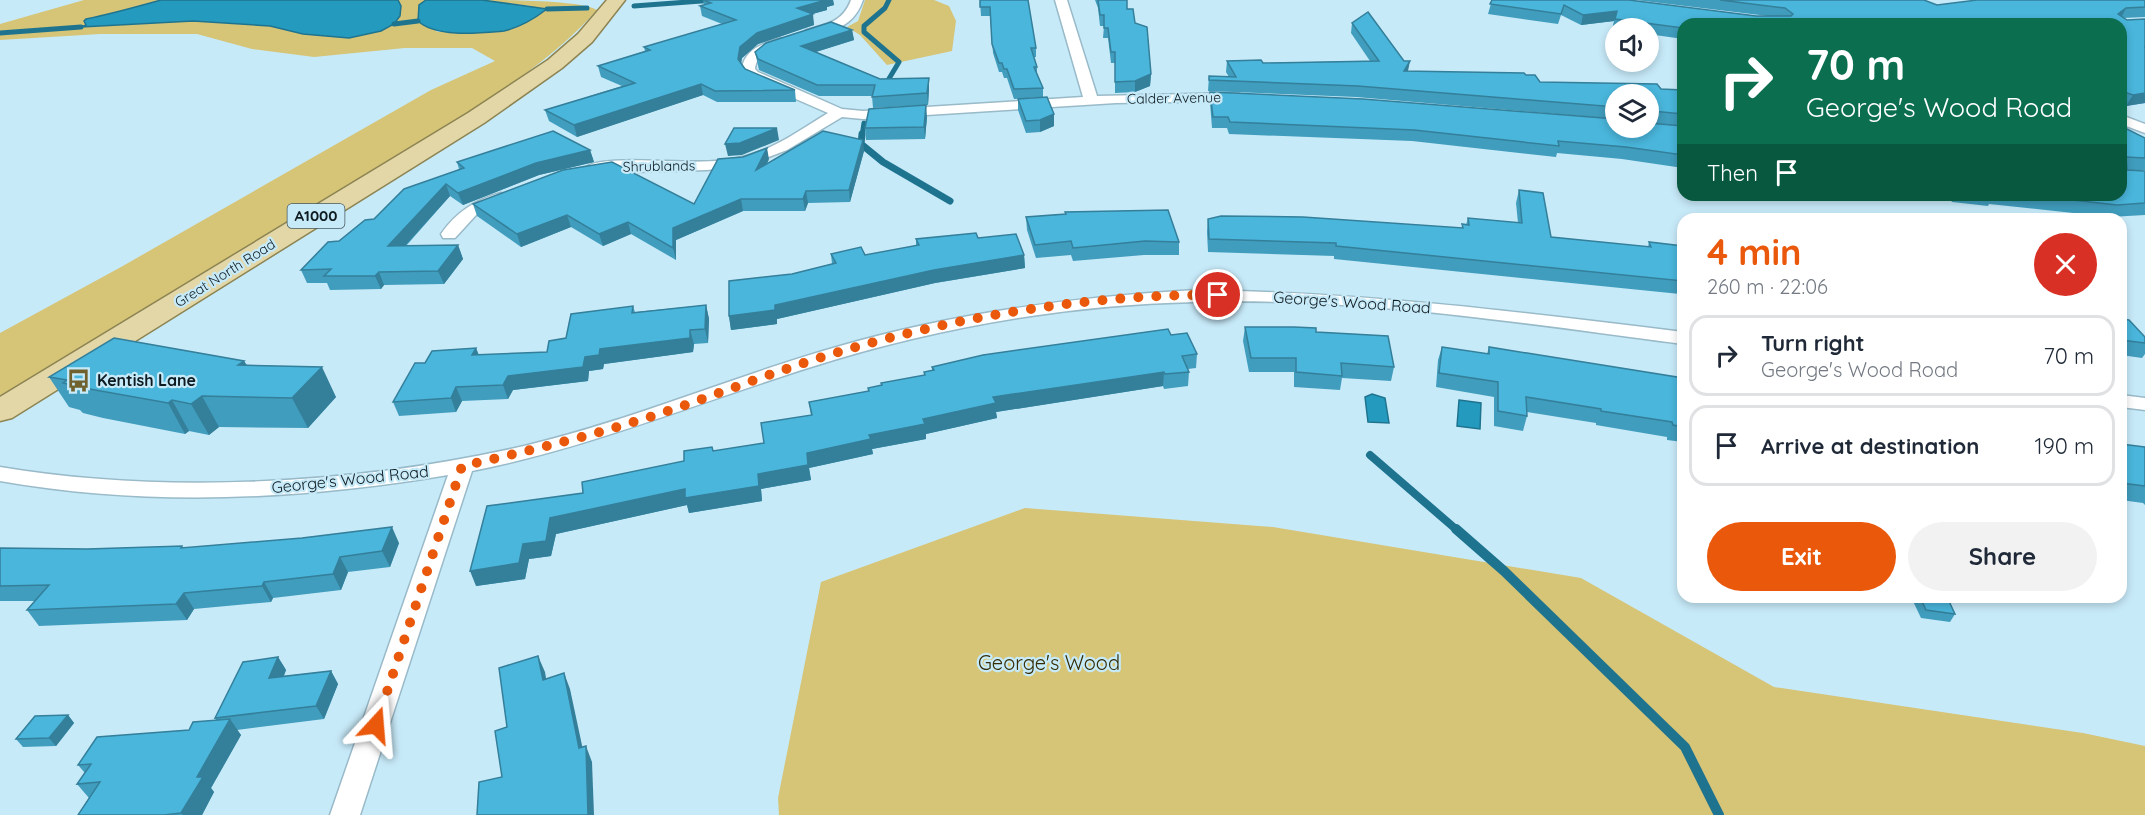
<!DOCTYPE html>
<html lang="en">
<head>
<meta charset="utf-8">
<style>
  :root { --surface:#fff; --page:#f2f2f3; --text:#1f2937; --muted:#747a83; --line:#e0e1e3; --accent:#ea580c }
  body { margin:0; font-family:Quicksand,sans-serif; background:var(--page); color:var(--text); height:100vh; display:flex; flex-direction:column; font-size:22px; white-space:nowrap }
  * { box-sizing:border-box; margin:0 }
  p { font-size:20px; color:var(--muted) }
  .icon { flex:none; width:33px; height:33px; fill:none; stroke:currentColor; stroke-width:2; stroke-linecap:round; stroke-linejoin:round }
  .map { position:relative; flex:1; overflow:hidden }
  .sheet { position:absolute; left:1677px; top:213px; width:450px; height:390px; display:flex; flex-direction:column; background:var(--surface); border-radius:18px; box-shadow:0 3px 9px #0003 }
  .sheet>* { flex:none }
  .guide { position:absolute; left:1677px; top:18px; width:450px; height:183px; border-radius:18px; box-shadow:0 3px 9px #0003; background:#0b6e4f; color:#fff; overflow:hidden }
  .tools { position:absolute; left:1605px; top:18px; display:grid; gap:12px }
  .tools a { display:grid; place-items:center; width:54px; height:54px; border-radius:50%; background:var(--surface); box-shadow:0 3px 9px #0003; font-size:30px }
  .pin { position:absolute; display:grid; place-items:center; width:51px; height:51px; color:#fff; margin:-26px; border:3px solid #fff; border-radius:50%; box-shadow:0 2px 6px #0007 }
  .me { position:absolute; width:66px; margin:-33px; rotate:19deg; stroke-linejoin:round; filter:drop-shadow(0 0 4px #0008) }
  .turn { display:flex; align-items:center; gap:21px; height:126px; padding:0 30px; font-size:27px }
  .turn .icon { width:78px; height:78px; stroke-width:2.5 }
  .turn b { display:block; font-size:42px; line-height:51px }
  .then { display:flex; align-items:center; height:57px; padding:0 30px; background:#0003; gap:12px; font-size:22px }
  .round { display:grid; place-items:center; flex:none; width:63px; height:63px; border-radius:32px; background:var(--page) }
  .head { display:flex; align-items:center; justify-content:space-between; height:102px; padding:0 30px }
  h1 { font-size:36px; font-weight:700; line-height:45px; color:var(--accent) }
  .primary-button { display:flex; gap:12px; margin-top:auto; padding:12px 30px }
  .primary-button a { flex:1; height:69px; border-radius:36px; background:var(--accent); color:#fff; font-size:24px; font-weight:700; line-height:69px; text-align:center }
  .primary-button a+a { background:var(--page); color:var(--text) }
  ul { padding:0; list-style:none }
  li { display:flex; align-items:center; gap:18px; height:81px; margin:0 12px 9px; padding:0 18px; border:3px solid var(--line); border-radius:18px }
  li div { flex:1 }
  li b { display:block; font-size:22px }
  li em { font-style:normal }
  .map>svg:first-child { display:block }
  .green { fill:#d6c477 }
  .water { fill:#259abf; stroke:#1e748f; stroke-width:1.5 }
  .lines { fill:none; stroke-linecap:round; stroke-linejoin:round }
  .stream-far3 { stroke:#1e748f; stroke-width:5 }
  .stream-far2 { stroke:#1e748f; stroke-width:7 }
  .stream-far1 { stroke:#1e748f; stroke-width:8 }
  .stream { stroke:#1e748f; stroke-width:10 }
  .minor-casing { stroke:#99bac8; stroke-width:3 }
  .primary-casing { stroke:#8c8452; stroke-width:3 }
  .minor { fill:#fff; fill-rule:evenodd }
  .primary { fill:#e3d7a7; fill-rule:evenodd }
  .wall { fill:#409dbd }
  .shaded-wall { fill:#347f9a }
  .building { fill:#4ab6dc; stroke:#347f9a; stroke-width:1.5 }
  .route { stroke:#ea580c; stroke-width:10; stroke-dasharray:0 18 }
  .labels { text-anchor:middle; stroke-width:4.5; stroke-linejoin:round; paint-order:stroke }
  .far-street-label { font-size:14px; fill:#0e1b20; stroke:#c7eaf9 }
  .shield { fill:#c7eaf9; stroke:#465961; stroke-width:1.5 }
  .shield-label { font-size:15px; font-weight:bold; fill:#0e1b20 }
  .street-label { font-size:16px; fill:#0e1b20; stroke:#c7eaf9 }
  .poi-label { font-size:16px; font-weight:bold; fill:#0e1b20; stroke:#c7eaf9; text-anchor:start }
  .near-park-label { font-size:20px; fill:#342b03; stroke:#c7eaf9 }
</style>
</head>
<body>
<div class="map">
<svg width="2145" height="815" viewBox="0 0 2145 815">
  <rect width="100%" height="100%" fill="#c7eaf9"/>
  <g class="green">
    <path d="M 84,0 L 161,0 C 139,5 114,16 92,18 L 83,27 L 193,21 L 270,26 L 303,34 L 349,38 L 381,31 L 401,6 L 398,0 L 426,0 L 419,5 L 437,32 L 504,31 L 531,6 L 482,0 C 506,0 582,0 597,10 C 539,75 458,117 384,163 C 257,242 128,318 0,396 L 0,333 L 121,267 L 431,90 L 495,61 L 472,48 L 405,48 L 314,57 L 252,49 L 197,34 L 100,34 L 0,40 L 0,24 Z"/>
    <polygon points="865,0 934,0 949,6 956,21 952,51 887,65 860,35 847,27 858,21"/>
    <polygon points="1025,508 1273,527 1581,578 1774,687 2083,733 2145,746 2145,815 779,815 778,798 821,582"/>
  </g>
  <g class="water">
    <path d="M 161,0 L 398,0 L 401,6 L 400,16 L 394,24 L 381,31 L 349,38 L 303,34 L 270,26 L 193,21 L 81,27 L 86,25 L 84,21 L 86,19 C 111,14 136,7 161,0 Z"/>
    <path d="M 426,0 L 482,0 L 547,9 C 534,19 521,27 504,31 C 480,33 436,38 418,21 L 419,5 Z"/>
    <polygon points="1372,394 1385,398 1389,423 1368,422 1365,397"/>
    <polygon points="1459,400 1481,403 1480,429 1457,426"/>
  </g>
  <g class="lines">
    <g class="stream-far3">
      <polyline points="634,6 715,0"/>
      <polyline points="547,9 587,8"/>
      <polyline points="394,24 418,21"/>
      <polyline points="0,33 81,27"/>
      <polyline points="884,87 899,62 864,32 864,26 885,8 889,0"/>
      <polyline points="862,136 864,123"/>
    </g>
    <polyline class="stream-far2" points="862,134 861,144 883,162 950,201"/>
    <polyline class="stream-far1" points="1370,455 1458,531"/>
    <polyline class="stream" points="1456,529 1504,571 1685,747 1719,815"/>
    <defs>
      <g id="minor">
        <path d="M 851,0 L 863,0 C 856,20 844,27 825,33 C 818,35 812,37 806,36 L 806,30 C 826,25 843,22 851,0 Z"/>
        <path d="M 1055,0 L 1067,0 L 1097,96 L 1238,93 L 1245,97 L 1238,101 L 1116,103 L 863,119 L 842,117 L 787,150 L 745,166 L 707,170 L 593,173 L 585,168 C 595,157 651,161 667,161 C 694,162 724,163 750,155 C 779,146 803,128 828,113 L 748,78 L 742,69 C 744,49 764,43 781,38 L 787,42 L 785,45 C 773,49 756,53 755,69 L 758,72 L 842,109 L 863,111 L 1083,97 Z"/>
        <polygon points="2121,115 2145,124 2145,133 2121,124"/>
        <path d="M 501,193 L 507,195 L 509,198 L 507,201 L 477,214 L 455,238 L 443,238 L 441,234 C 456,212 475,200 501,193 Z"/>
        <path d="M 1195,290 C 1359,292 1521,312 1683,332 L 1683,344 C 1521,323 1358,297 1195,302 C 1099,304 1004,317 912,339 C 762,374 623,441 472,471 L 360,815 L 330,815 L 448,475 C 300,500 147,507 0,481 L 0,467 C 167,495 358,484 524,446 C 629,421 729,378 833,348 C 952,313 1072,297 1195,290 Z"/>
        <polygon points="2121,395 2145,398 2145,410 2121,407"/>
      </g>
      <polygon id="primary" points="607,0 625,0 592,42 562,68 484,123 12,418 0,421 0,397 468,113 548,60 578,34"/>
    </defs>
    <use href="#minor" class="minor-casing"/>
    <use href="#primary" class="primary-casing"/>
    <use href="#minor" class="minor"/>
    <use href="#primary" class="primary"/>
  </g>
  <g class="wall">
    <polygon points="703,0 833,0 834,5 827,7 827,10 812,14 814,25 758,44 742,58 741,63 745,69 795,90 796,102 717,102 703,95 577,137 549,121 545,110 622,86 601,77 598,66 645,51 644,47 722,24 702,16 700,6 704,5"/>
    <polygon points="980,0 1028,0 1036,48 1036,57 1034,57 1037,67 1037,75 1043,88 1043,97 1014,99 1007,78 1004,78 1002,72 999,72 993,53 990,16 981,16"/>
    <polygon points="1095,0 1127,0 1127,9 1135,23 1151,74 1150,86 1135,92 1115,93 1115,63 1111,63 1108,38 1103,38 1104,26 1100,26 1098,8"/>
    <polygon points="1492,0 1756,16 1768,16 1636,0 1924,0 1937,5 2145,0 2145,17 2123,18 2127,20 2145,19 2145,103 2126,106 2121,105 2121,24 1683,24 1683,39 1648,34 1648,28 1612,29 1614,21 1581,25 1561,15 1558,24 1488,14"/>
    <polygon points="1352,23 1408,71 1526,75 1540,82 1683,90 1683,168 1622,159 1557,153 1556,157 1412,141 1229,134 1227,128 1212,128 1210,103 1210,92 1616,128 1682,126 1648,123 1648,94 1616,94 1616,119 1356,97 1208,91 1209,76 1229,77 1226,72 1227,61 1263,63 1370,61 1351,33"/>
    <polygon points="852,30 854,40 816,52 880,79 929,78 929,89 928,105 873,108 872,96 819,96 759,70 755,52"/>
    <polygon points="1018,99 1054,126 1040,132 1026,133 1018,110"/>
    <polygon points="927,117 925,139 866,140 865,128"/>
    <polygon points="2121,126 2145,138 2145,170 2127,170 2145,171 2145,215 2110,217 1989,204 1988,206 1952,202 1949,197 1928,195 2121,195"/>
    <polygon points="590,150 594,162 539,175 463,205 450,196 406,246 458,245 463,259 444,284 384,285 381,289 330,290 327,283 307,283 301,270 339,241 374,219 459,169 457,162"/>
    <polygon points="864,151 850,202 808,203 805,211 743,211 676,240 676,260 631,234 603,246 571,227 521,247 477,216 473,204 694,204 769,159 767,164"/>
    <polygon points="1519,190 1551,237 1648,247 1649,242 1683,246 1683,298 1681,297 1680,294 1334,259 1334,256 1208,252 1207,232 1208,219 1462,228 1462,224 1466,225 1468,218 1518,223 1516,203"/>
    <polygon points="1065,212 1179,242 1179,255 1144,255 1073,261 1071,255 1036,258 1027,230 1026,217 1065,214"/>
    <polygon points="978,238 1024,255 1025,268 935,283 777,319 777,324 731,330 729,316 792,274 832,264 831,254 865,255 916,246 916,239"/>
    <polygon points="706,305 709,319 708,343 694,344 693,352 604,364 603,369 589,371 588,381 513,390 508,399 462,401 456,412 399,416 393,402 476,348 479,355 547,352 566,338 633,306 635,312"/>
    <polygon points="2121,319 2145,337 2145,354 2142,358 2121,355"/>
    <polygon points="1245,327 1316,332 1394,367 1391,381 1342,378 1340,390 1294,387 1294,372 1249,372 1243,341"/>
    <polygon points="1171,335 1197,354 1196,368 1188,369 1189,372 1188,386 1164,389 1163,386 996,412 997,418 926,434 926,439 872,449 873,454 809,468 811,480 761,489 762,501 689,513 687,505 556,534 551,556 529,559 525,579 476,586 583,493 714,451 764,443 811,415 809,402 869,391 868,388 924,375 924,372 932,370 932,367"/>
    <polygon points="1442,347 1487,354 1489,347 1683,378 1683,442 1667,440 1667,437 1596,425 1596,423 1527,412 1527,416 1523,431 1494,426 1494,397 1436,387 1438,360"/>
    <polygon points="244,361 247,365 336,397 308,428 219,427 209,435 189,431 185,434 103,418 83,413 80,410 69,407 49,377"/>
    <polygon points="2121,444 2145,447 2145,505 2143,503 2121,500"/>
    <polygon points="399,543 390,567 348,572 341,590 273,598 271,602 194,609 187,620 39,626 27,610 36,601 0,601 0,548 87,549 182,546 183,548"/>
    <polygon points="1911,597 1947,597 1955,614 1950,622 1921,618"/>
    <polygon points="278,657 286,670 284,676 331,671 338,684 324,719 237,730 241,735 211,788 214,792 202,815 78,815 89,798 77,784 85,773 78,765 189,730 216,720 215,718"/>
    <polygon points="68,715 74,723 56,746 23,747 16,739"/>
  </g>
  <g class="shaded-wall">
    <polygon points="822,0 833,0 834,5 827,7 827,10 798,18 797,8"/>
    <polygon points="2126,8 2121,18 2118,14"/>
    <polygon points="1617,11 1614,21 1581,25 1583,15"/>
    <polygon points="813,14 814,25 758,44 742,58 740,70 738,59 740,47 757,33"/>
    <polygon points="852,30 854,40 803,56 801,46"/>
    <polygon points="1410,61 1408,71 1404,71"/>
    <polygon points="1151,74 1150,86 1135,92 1135,81"/>
    <polygon points="929,78 929,89 928,105 927,93"/>
    <polygon points="701,84 703,95 577,137 574,125"/>
    <polygon points="2145,93 2145,103 2126,106 2133,95"/>
    <polygon points="926,105 927,117 925,139 924,127"/>
    <polygon points="1054,114 1054,126 1040,132 1040,120"/>
    <polygon points="777,128 779,140 742,155 728,156 725,144"/>
    <polygon points="863,140 864,151 850,202 849,190"/>
    <polygon points="767,148 769,159 758,182 756,170"/>
    <polygon points="590,150 594,162 539,175 463,205 458,193 536,163"/>
    <polygon points="446,184 450,196 393,259 388,246"/>
    <polygon points="806,191 808,203 805,211 803,199"/>
    <polygon points="741,199 743,211 676,240 676,260 673,248 673,228"/>
    <polygon points="567,215 571,227 521,247 517,234"/>
    <polygon points="628,222 631,234 603,246 599,234"/>
    <polygon points="458,245 463,259 444,284 438,271"/>
    <polygon points="1024,255 1025,268 935,283 777,319 777,324 731,330 729,316 934,270"/>
    <polygon points="379,272 384,285 381,289 375,276"/>
    <polygon points="706,305 709,319 708,343 705,329"/>
    <polygon points="690,330 694,344 693,352 604,364 603,369 589,371 588,381 513,390 508,399 503,385 508,376 585,357 600,349"/>
    <polygon points="476,348 481,362 472,355"/>
    <polygon points="244,361 260,391 238,365"/>
    <polygon points="322,367 336,397 308,428 292,398"/>
    <polygon points="1164,372 1163,386 996,412 997,418 926,434 926,439 872,449 873,454 809,468 811,480 761,489 762,501 689,513 687,505 556,534 551,556 529,559 525,579 476,586 470,571 523,544 550,518 758,474 807,453 923,419 993,397"/>
    <polygon points="456,387 462,401 456,412 451,398"/>
    <polygon points="202,396 219,427 209,435 191,404"/>
    <polygon points="172,400 189,431 185,434 168,403"/>
    <polygon points="392,527 399,543 390,567 382,551"/>
    <polygon points="340,557 348,572 341,590 333,574"/>
    <polygon points="264,582 273,598 271,602 262,586"/>
    <polygon points="184,593 194,609 187,620 176,604"/>
    <polygon points="538,656 545,672 549,696 543,680"/>
    <polygon points="278,657 286,670 277,691 269,678"/>
    <polygon points="331,671 338,684 324,719 316,706"/>
    <polygon points="564,673 570,689 586,764 579,748"/>
    <polygon points="68,715 74,723 56,746 49,738"/>
    <polygon points="230,719 241,735 211,788 214,792 202,815 183,815 181,813 197,777"/>
    <polygon points="586,746 592,762 594,815 588,815"/>
  </g>
  <g class="building">
    <polygon points="703,0 826,0 797,8 813,14 757,33 740,47 738,59 745,69 795,90 715,91 701,84 574,125 545,110 635,83 598,66 650,50 644,47 736,20 700,6 711,3"/>
    <polygon points="980,0 1028,0 1036,48 1031,48 1037,67 1034,67 1043,88 1014,89 1007,69 1004,69 1002,63 999,63 992,44 990,7 980,7"/>
    <polygon points="1098,0 1127,0 1127,9 1133,9 1135,23 1147,27 1151,74 1135,81 1115,82 1115,52 1111,52 1108,28 1104,28 1104,15 1100,15"/>
    <polygon points="1492,0 1629,0 1756,16 1791,16 1793,14 1785,8 1720,0 1924,0 1937,5 1977,0 2145,0 2145,7 2126,8 2118,14 2127,20 2145,19 2145,47 2144,47 2145,47 2145,93 2133,95 2121,91 2121,24 1683,24 1683,28 1615,19 1617,11 1583,15 1564,5 1561,14 1490,4"/>
    <polygon points="1368,12 1404,61 1410,61 1404,71 1524,73 1526,75 1535,75 1540,82 1657,84 1661,89 1683,90 1683,114 1652,111 1648,114 1648,94 1616,94 1616,107 1358,86 1209,80 1209,76 1236,77 1227,61 1261,60 1263,63 1379,61 1352,23"/>
    <polygon points="831,22 852,30 801,46 880,79 929,78 927,93 872,97 875,85 817,85 758,59 755,52 766,43"/>
    <polygon points="1210,92 1363,99 1616,119 1616,128 1648,128 1648,123 1683,126 1683,155 1626,147 1558,141 1559,146 1414,130 1230,122 1228,117 1213,117"/>
    <polygon points="1047,97 1054,114 1040,120 1026,121 1018,99"/>
    <polygon points="926,105 924,127 865,128 869,109"/>
    <polygon points="2121,126 2145,138 2145,158 2126,157 2127,170 2145,171 2145,203 2117,205 2028,195 2121,195"/>
    <polygon points="734,128 777,128 740,143 725,144"/>
    <polygon points="553,131 590,150 536,163 458,193 446,184 388,246 458,245 438,271 379,272 375,276 324,276 331,269 301,270 328,242 339,241 365,220 374,219 404,189 464,168 457,162"/>
    <polygon points="823,131 863,140 849,190 806,191 803,199 741,199 673,228 673,248 628,222 599,234 567,215 517,234 473,204 563,170 612,162 694,204 718,159 743,157 767,148 756,170"/>
    <polygon points="1519,190 1543,193 1551,237 1651,247 1649,242 1683,246 1683,281 1336,246 1336,243 1209,239 1208,219 1221,216 1303,217 1463,228 1462,224 1469,225 1468,218 1522,223"/>
    <polygon points="1168,210 1179,242 1145,241 1073,248 1071,241 1035,245 1026,217 1066,214 1065,212"/>
    <polygon points="976,233 978,238 1016,234 1024,255 934,270 775,305 775,310 729,316 729,281 792,274 836,263 831,254 861,247 865,255 919,245 916,239"/>
    <polygon points="706,305 705,329 690,330 690,338 600,349 599,355 585,357 583,367 508,376 503,385 456,387 451,398 393,402 415,363 425,363 432,351 476,348 472,355 547,352 549,341 566,338 571,314 633,306 632,313"/>
    <polygon points="2121,319 2129,320 2145,337 2145,343 2121,340"/>
    <polygon points="1245,327 1294,327 1316,328 1316,332 1388,336 1394,367 1341,363 1342,376 1296,372 1296,358 1251,358"/>
    <polygon points="1168,329 1171,335 1187,333 1197,354 1182,356 1189,372 1165,374 1164,372 993,397 996,403 923,419 925,424 869,435 871,439 807,453 808,465 758,474 759,486 685,498 685,489 550,518 546,541 523,544 519,563 470,571 487,506 583,493 582,482 684,461 684,451 712,447 713,451 764,443 761,423 812,415 809,402 869,391 868,388 882,385 881,383 925,375 924,372 934,370 932,367 983,355"/>
    <polygon points="114,338 244,361 238,365 322,367 292,398 202,396 191,404 172,400 168,403 84,388 63,383 67,380 49,377"/>
    <polygon points="1442,347 1489,354 1489,347 1683,378 1683,427 1673,425 1672,422 1601,411 1601,409 1526,397 1527,416 1498,411 1498,382 1439,373"/>
    <polygon points="2121,444 2145,447 2145,486 2121,483"/>
    <polygon points="392,527 382,551 340,557 333,574 264,582 262,586 184,593 176,604 27,610 49,585 0,586 0,548 87,549 182,546 181,548 302,538"/>
    <polygon points="1920,597 1947,597 1955,614 1926,610"/>
    <polygon points="538,656 543,680 564,673 579,748 586,746 588,815 477,815 479,782 502,777 495,731 507,727 499,668"/>
    <polygon points="278,657 269,678 331,671 316,706 215,718 243,662"/>
    <polygon points="68,715 49,738 16,739 35,716"/>
    <polygon points="230,719 197,777 203,777 181,813 164,815 78,815 100,782 77,784 91,764 78,765 97,737 189,730 193,722"/>
  </g>
  <g class="lines">
    <path class="route" d="M 376,725 L 462,466 C 529,451 595,435 659,414 C 719,394 778,370 839,352 C 959,316 1093,294 1218,295"/>
  </g>
  <defs>
    <symbol id="bus-bare" viewBox="-9 -9 18 18"><path d="M-5-6H5V4H4V6H2V4H-2V6H-4V4H-5ZM-3.5-4V0h7V-4ZM-3.5 1.2v1.5H-2V1.2ZM2 1.2v1.5H3.5V1.2Z" fill="#6f622f" stroke="#c7eaf9" stroke-width="2.5" paint-order="stroke"/></symbol>
  </defs>
  <g fill-rule="evenodd">
    <use href="#bus-bare" x="62" y="364" width="33" height="33"/>
  </g>
  <g class="labels">
    <g class="far-street-label">
      <text transform="translate(1174 98) rotate(-1)" y="5">Calder Avenue</text>
      <text transform="translate(659 166) rotate(-1)" y="5">Shrublands</text>
      <text transform="translate(225 273) rotate(-32)" y="5">Great North Road</text>
    </g>
    <rect class="shield" x="287.5" y="204" width="57" height="24" rx="4.5"/>
    <g class="shield-label">
      <text x="316" y="221">A1000</text>
    </g>
    <g class="street-label">
      <text transform="translate(1352 302) rotate(4)" y="6">George's Wood Road</text>
      <text transform="translate(350 479) rotate(-6)" y="6">George's Wood Road</text>
    </g>
    <g class="poi-label">
      <text x="97" y="386">Kentish Lane</text>
    </g>
    <g class="near-park-label">
      <text x="1049" y="670">George's Wood</text>
    </g>
  </g>
</svg>
<div class="tools">
<a><svg class="icon" aria-label="sound" viewBox="0 0 24 24"><path d="M4 9h4l5-4v14l-5-4H4zM17 9q2 3 0 6"/></svg></a>
<a><svg class="icon" aria-label="layers" viewBox="0 0 24 24"><path d="M12 4l9 5-9 5-9-5zM3 14l9 5 9-5"/></svg></a>
</div>
<div class="pin" style="left:1218px;top:295px;background:#d93025"><svg class="icon" aria-label="arrive" viewBox="0 0 24 24"><path d="M6 21V4h12l-3 4 3 4H6"/></svg></div>
<svg class="me" style="left:376px;top:725px" viewBox="-20 -20 40 40"><path d="M0-17L14 15 0 8-14 15z" fill="#ea580c" stroke="#fff" stroke-width="4"/></svg>
<div class="guide">
<div class="turn"><svg class="icon" aria-label="right" viewBox="0 0 24 24"><path d="M7 20v-9h11M14 6l5 5-5 5"/></svg><div><b>70 m</b>George's Wood Road</div></div>
<div class="then">Then<svg class="icon" aria-label="arrive" viewBox="0 0 24 24"><path d="M6 21V4h12l-3 4 3 4H6"/></svg></div>
</div>
<section class="sheet">
<div class="head"><div><h1>4 min</h1><p>260 m · 22:06</p></div><a class="round" style="background:#d93025;color:#fff"><svg class="icon" aria-label="close" viewBox="0 0 24 24"><path d="M6 6l12 12M18 6L6 18"/></svg></a></div>
<ul>
<li><svg class="icon" aria-label="right" viewBox="0 0 24 24"><path d="M7 20v-9h11M14 6l5 5-5 5"/></svg><div><b>Turn right</b><p>George's Wood Road</p></div><em>70 m</em></li>
<li><svg class="icon" aria-label="arrive" viewBox="0 0 24 24"><path d="M6 21V4h12l-3 4 3 4H6"/></svg><div><b>Arrive at destination</b></div><em>190 m</em></li>
</ul>
<div class="primary-button"><a>Exit</a><a>Share</a></div>
</section>
</div>
</body>
</html>
